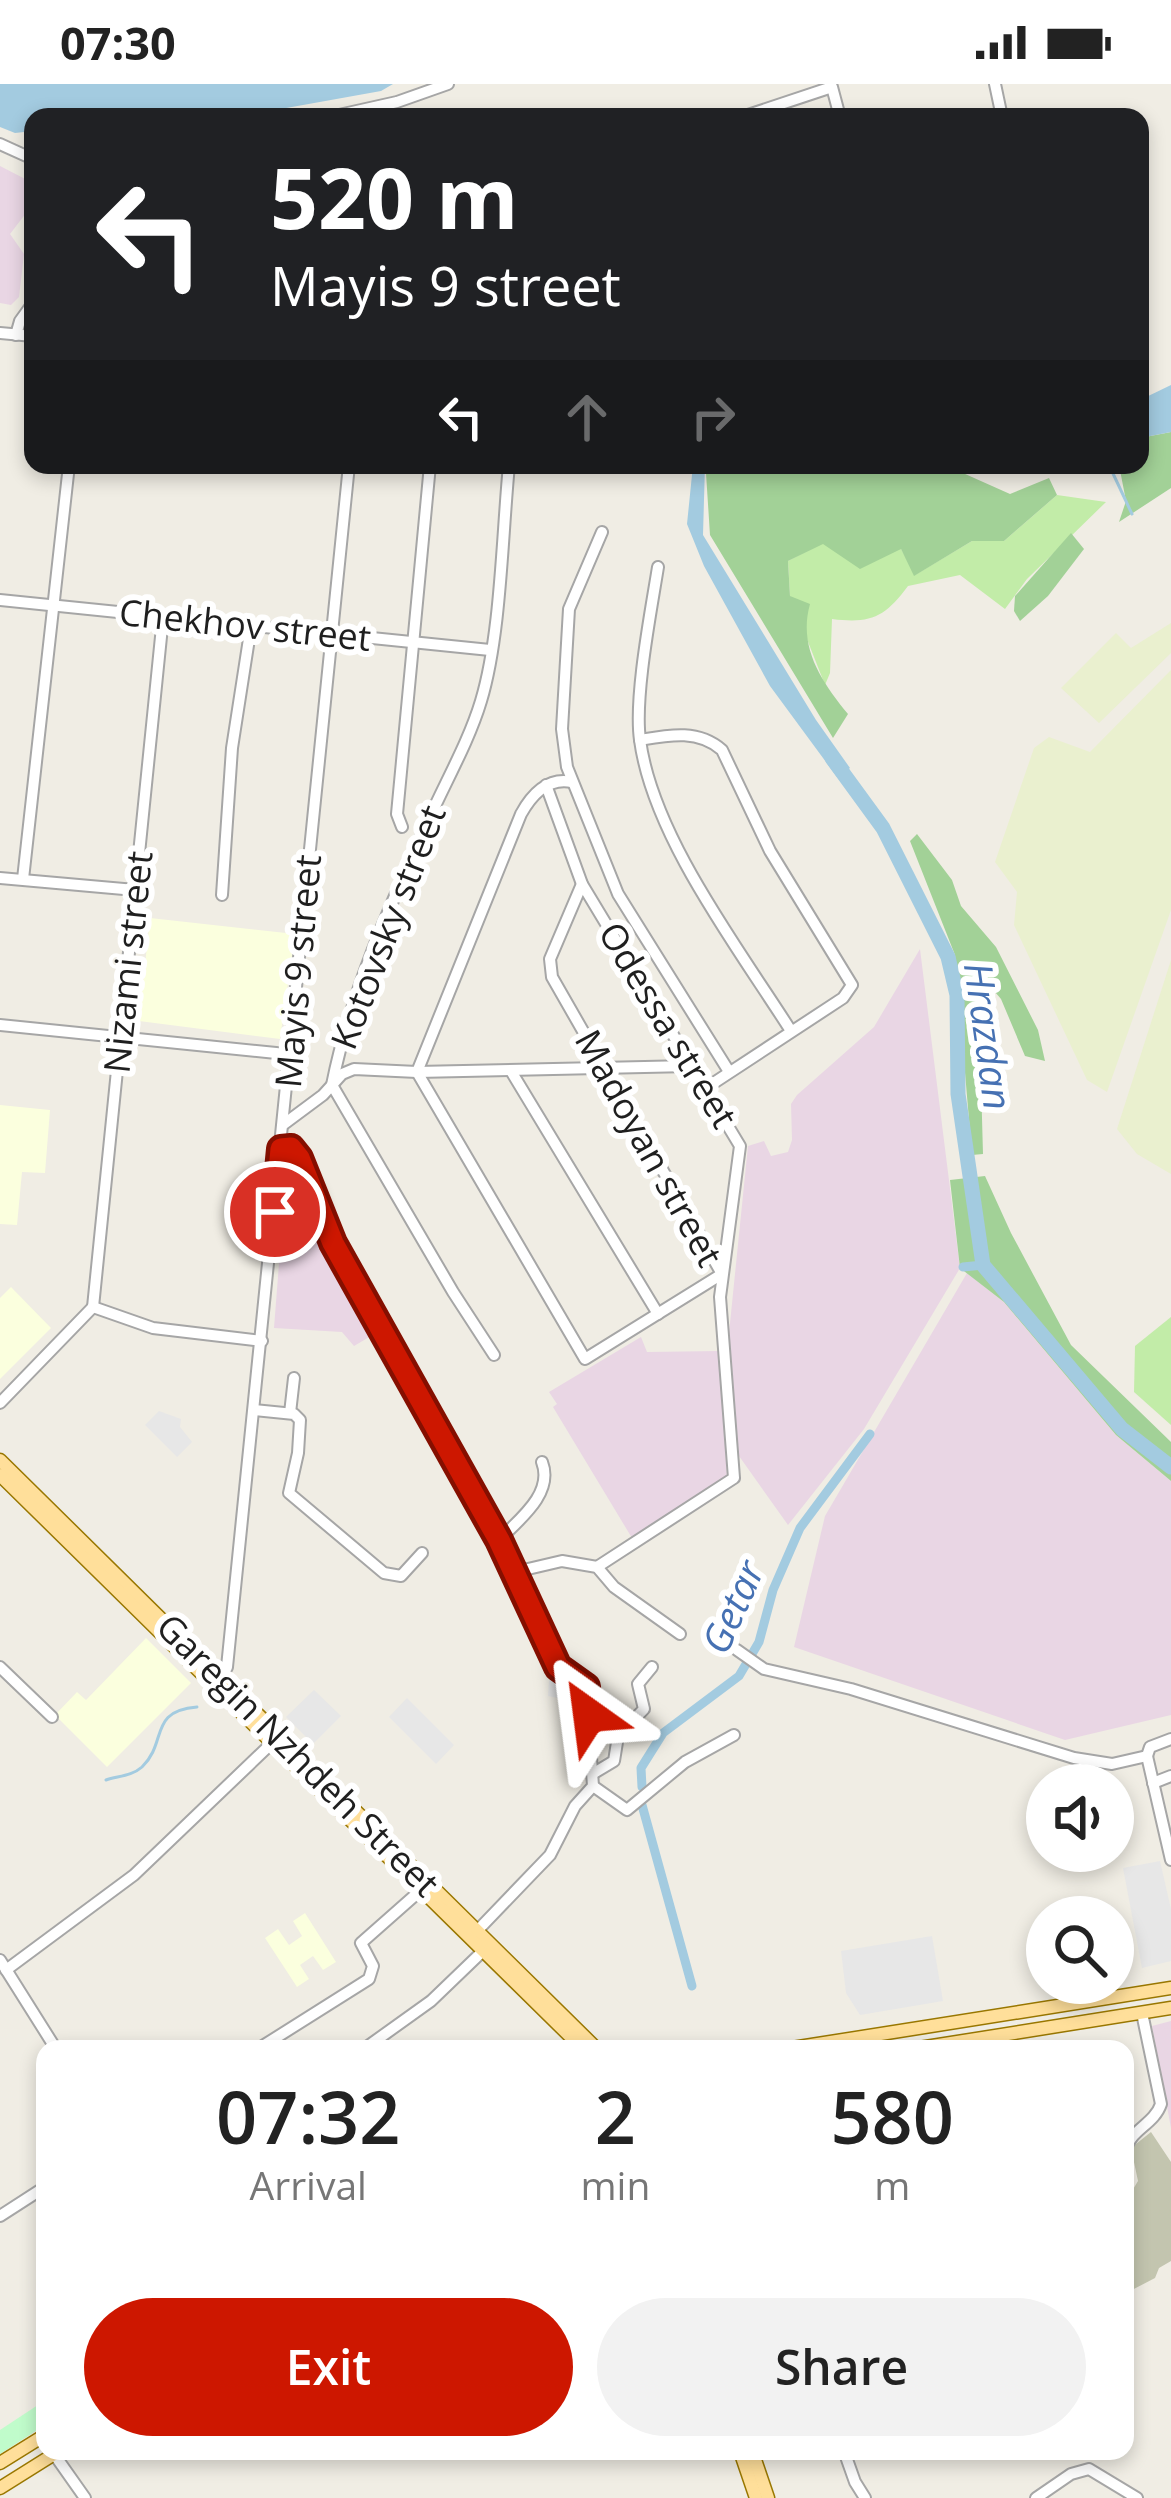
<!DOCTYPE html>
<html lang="en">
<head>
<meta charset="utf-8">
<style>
  :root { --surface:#fff; --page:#f2f2f2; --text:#222; --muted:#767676; --accent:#cd1700 }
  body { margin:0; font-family:"Open Sans",sans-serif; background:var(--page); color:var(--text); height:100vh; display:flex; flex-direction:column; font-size:45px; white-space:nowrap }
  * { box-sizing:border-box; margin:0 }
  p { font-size:39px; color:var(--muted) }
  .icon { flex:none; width:66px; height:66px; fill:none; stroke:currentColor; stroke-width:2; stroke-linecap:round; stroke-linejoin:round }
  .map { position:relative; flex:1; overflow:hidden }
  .details { position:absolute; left:36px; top:1956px; width:1098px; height:420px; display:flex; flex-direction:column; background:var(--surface); border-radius:24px; box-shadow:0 6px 18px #0003 }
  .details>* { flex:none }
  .hud { position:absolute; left:24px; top:24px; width:1125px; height:366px; border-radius:24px; box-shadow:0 6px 18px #0003; background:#202124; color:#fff; overflow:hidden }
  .fabs { position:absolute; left:1026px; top:1680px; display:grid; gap:24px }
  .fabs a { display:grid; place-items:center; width:108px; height:108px; border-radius:50%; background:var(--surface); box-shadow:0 6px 18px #0003; font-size:60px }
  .pin { position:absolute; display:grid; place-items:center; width:102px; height:102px; color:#fff; margin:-51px; border:6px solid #fff; border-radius:50%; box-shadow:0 3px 12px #0007 }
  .me { position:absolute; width:132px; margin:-66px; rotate:329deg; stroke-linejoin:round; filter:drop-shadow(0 0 9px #0008) }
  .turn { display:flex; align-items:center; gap:42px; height:252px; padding:0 48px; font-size:54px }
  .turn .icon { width:156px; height:156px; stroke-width:2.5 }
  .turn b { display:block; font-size:84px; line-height:102px }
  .lanes { display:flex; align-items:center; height:114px; padding:0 48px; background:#0003; justify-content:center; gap:60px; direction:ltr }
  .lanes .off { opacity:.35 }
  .eta { display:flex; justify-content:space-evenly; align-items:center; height:204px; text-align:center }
  .eta b { font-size:72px; font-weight:600; line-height:84px }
  .button { display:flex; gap:24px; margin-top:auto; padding:24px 48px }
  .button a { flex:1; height:138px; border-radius:72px; background:var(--accent); color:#fff; font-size:48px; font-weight:600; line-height:138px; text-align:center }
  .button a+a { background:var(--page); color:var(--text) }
  .status { display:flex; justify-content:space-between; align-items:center; height:84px; padding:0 60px; background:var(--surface); direction:ltr }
  .status svg { height:33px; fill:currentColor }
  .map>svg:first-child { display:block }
  .industrial { fill:#e9d6e4 }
  .education { fill:#fbffde }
  .construction { fill:#c3c5af }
  .farmland { fill:#eaf0cf }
  .grass { fill:#c2eca8 }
  .forest { fill:#a2d197 }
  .park { fill:#c0fccb }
  .parking { fill:#e7e7e7 }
  .water { fill:#a3cbe0 }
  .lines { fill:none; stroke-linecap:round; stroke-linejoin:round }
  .stream { stroke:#a3cbe0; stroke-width:3 }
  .canal { stroke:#a3cbe0; stroke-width:9 }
  .river { stroke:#a3cbe0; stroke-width:15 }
  .minor-casing { stroke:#a6a6a6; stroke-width:14 }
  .major-casing { stroke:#970; stroke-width:15 }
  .minor { stroke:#fff; stroke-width:10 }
  .major { stroke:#ffdf9a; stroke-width:12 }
  .route-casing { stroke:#850f00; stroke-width:30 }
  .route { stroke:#cd1700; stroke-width:21 }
  .labels { text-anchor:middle; stroke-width:12; stroke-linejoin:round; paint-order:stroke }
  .street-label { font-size:36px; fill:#1f1f1f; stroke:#fff }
  .water-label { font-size:39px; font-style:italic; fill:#4671b3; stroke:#fff }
</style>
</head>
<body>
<div class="status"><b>07:30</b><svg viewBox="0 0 49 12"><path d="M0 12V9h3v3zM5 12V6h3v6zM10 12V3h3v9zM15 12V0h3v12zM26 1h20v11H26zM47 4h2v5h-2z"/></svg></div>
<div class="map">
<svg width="1171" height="2414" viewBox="0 0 1171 2414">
  <rect width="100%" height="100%" fill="#f0ede4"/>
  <g class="industrial">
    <polygon points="0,82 33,99 33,120 10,150 24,170 19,213 11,221 0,219"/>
    <polygon points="920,865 960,1184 864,1345 788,1441 739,1372 729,1249 748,1062 764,1057 771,1072 788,1068 792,1056 791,1020 797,1011 874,943"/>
    <polygon points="317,1145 371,1252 354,1262 342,1248 274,1244 281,1154"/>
    <polygon points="967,1189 1004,1218 1116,1351 1171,1397 1171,1631 1065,1656 794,1563 825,1432"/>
    <polygon points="641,1253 647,1268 719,1267 727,1393 632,1454 553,1323 557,1320 549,1308"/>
    <polygon points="1171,1937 1171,2044 1152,1942"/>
  </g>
  <g class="education">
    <polygon points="150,834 295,850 280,955 139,937"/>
    <polygon points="0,1021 50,1026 45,1089 22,1088 17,1141 0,1140"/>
    <polygon points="11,1203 51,1244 0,1295 0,1214"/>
    <polygon points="146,1554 191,1599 107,1683 55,1631 77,1608 86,1616"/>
    <polygon points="305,1829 336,1878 323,1886 313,1872 300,1881 309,1895 297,1903 265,1854 278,1845 289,1861 302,1852 293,1837"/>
  </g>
  <polygon class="construction" points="1151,2048 1171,2078 1171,2177 1159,2184 1155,2194 1130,2207 1125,2198 1125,2109 1132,2107 1138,2097 1131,2064"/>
  <g class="farmland">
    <polygon points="1171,539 1171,569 1099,639 1061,604 1116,549 1131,564"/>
    <polygon points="1171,586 1171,826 1107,1008 1087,996 1014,841 1017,808 995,778 1034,664 1049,653 1090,668"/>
    <polygon points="1171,876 1171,1090 1137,1070 1117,1045"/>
  </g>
  <g class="grass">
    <path d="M 1057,411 L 1106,418 L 1027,495 L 1005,525 L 960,491 L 908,502 C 885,533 871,540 832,535 L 830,589 L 825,601 L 790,512 L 788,477 L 823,459 L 901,465 L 915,491 L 972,457 L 1004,457 Z"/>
    <polygon points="1171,1233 1171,1341 1134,1308 1135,1262"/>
  </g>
  <g class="forest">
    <polygon points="1171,348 1171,404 1119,438 1126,417 1119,381 1140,381 1140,354"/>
    <path d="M 710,381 L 945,381 L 1010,410 L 1049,394 L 1057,411 L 1004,457 L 972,457 L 914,492 L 901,465 L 860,485 L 823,460 L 788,477 L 790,512 L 810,520 C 798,563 821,597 848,630 L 833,654 L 710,451 L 706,389 Z"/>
    <polygon points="1071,449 1084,465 1048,512 1020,537 1014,527 1015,512"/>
    <polygon points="917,750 952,796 961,822 996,863 1038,946 1045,977 1025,972 1001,915 978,888 983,1070 972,1071 955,871 910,757"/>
    <polygon points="985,1092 1011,1149 1071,1261 1171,1358 1171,1397 1116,1351 1004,1218 960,1184 950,1096"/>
  </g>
  <polygon class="park" points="44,2317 45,2341 0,2370 0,2346"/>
  <g class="parking">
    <polygon points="159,1327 181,1335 180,1343 192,1358 177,1373 145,1341"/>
    <polygon points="553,1593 572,1597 580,1608 584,1659 571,1656 572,1617 548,1612 549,1597"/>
    <polygon points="314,1606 341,1632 313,1660 286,1633"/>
    <polygon points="407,1614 454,1661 436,1680 389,1633"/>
    <polygon points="1160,1777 1171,1825 1171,1877 1142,1884 1123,1784"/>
    <polygon points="932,1852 943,1917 860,1931 846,1909 841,1867"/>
  </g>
  <g class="water">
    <polygon points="0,0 393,0 381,7 264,28 258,33 33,33 33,47 15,49 0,43"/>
    <polygon points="1171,301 1171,348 1140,354 1140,316"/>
    <polygon points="693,381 705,381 703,451 816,636 850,684 837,693 770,602 704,482 687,440"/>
  </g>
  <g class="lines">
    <g class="stream">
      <polyline points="1109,381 1132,430"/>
      <path d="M 106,1696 C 118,1692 132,1692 142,1683 C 168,1658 148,1627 197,1623"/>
    </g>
    <g class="canal">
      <polyline points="963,1183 983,1181"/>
      <polyline points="642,1703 641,1684 663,1649 739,1592 759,1558 773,1506 800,1444 870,1350"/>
      <polyline points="642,1721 692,1902"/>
    </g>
    <polyline class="river" points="832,674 883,744 948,873 957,911 958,1010 983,1181 1122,1345 1171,1383"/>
    <defs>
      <g id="minor">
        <polyline points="995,0 1002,33"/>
        <polyline points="330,33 397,18 448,0"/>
        <polyline points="742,33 832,3 840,33"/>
        <polyline points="0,60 33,75"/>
        <polyline points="0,249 33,252"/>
        <polyline points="16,251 20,237 33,219"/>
        <polyline points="602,448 569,525 562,645 567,683 618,810 728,986"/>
        <path d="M 658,483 C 651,527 634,613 640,656 C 653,753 739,865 791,947"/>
        <polyline points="0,516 490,566"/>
        <path d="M 640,656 C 669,651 698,645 722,666 L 770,767 L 852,901 L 843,914 L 706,1004"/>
        <path d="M 572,698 C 548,693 532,710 521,730 L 417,988 L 585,1275 L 722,1190"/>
        <polyline points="546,701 582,800 740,1062 720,1213 734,1394 597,1483"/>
        <polyline points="402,743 397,730 430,381"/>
        <polyline points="0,794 135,806"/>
        <polyline points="23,795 69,381"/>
        <polyline points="582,800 550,875 552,893 722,1190"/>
        <polyline points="222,811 232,664 251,542"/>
        <polyline points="0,941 286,970"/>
        <polyline points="511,987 658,1230"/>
        <polyline points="284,1040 323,1011 342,990 354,985 417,988 690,982"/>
        <polyline points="281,1065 291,1064 299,1074 333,1159 503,1463 558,1583 586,1602 593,1702 575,1722 550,1771 477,1847"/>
        <polyline points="93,1223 163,533"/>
        <polyline points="93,1223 153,1244 262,1257"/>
        <path d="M 494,1271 L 453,1208 L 332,1001 C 350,910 391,819 429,735 C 446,697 469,657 481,617 C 501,551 502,452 509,381"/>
        <polyline points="0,1319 93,1223"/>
        <polyline points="254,1326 294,1330 300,1336 298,1369 289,1409 384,1489 401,1492 422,1469"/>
        <polyline points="290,1329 294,1294"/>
        <path d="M 499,1456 C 520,1435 554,1409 542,1378"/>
        <polyline points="515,1488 562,1477 597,1483 614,1503 680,1550"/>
        <polyline points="737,1566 764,1585 851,1605 1074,1674 1112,1680 1147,1672"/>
        <polyline points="0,1583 52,1633"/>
        <polyline points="217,1601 227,1583 349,381"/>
        <polyline points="1147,1672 1171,1776"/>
        <polyline points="1147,1672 1150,1663 1171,1655"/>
        <polyline points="594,1689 614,1677 618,1652 644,1625 638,1600 652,1583"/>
        <polyline points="1153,1699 1171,1692"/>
        <polyline points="593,1702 627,1726 685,1678 734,1651"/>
        <polyline points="0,1876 56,1965"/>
        <polyline points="6,1886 134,1791 273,1658"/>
        <polyline points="258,1965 369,1895 373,1882 361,1859 421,1806"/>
        <polyline points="364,1965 431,1917 483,1867"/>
        <path d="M 1125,2068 C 1129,2046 1154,2041 1161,2020 L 1142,1929"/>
        <polyline points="0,2132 45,2103"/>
        <polyline points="844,2367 855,2398 865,2414"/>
        <polyline points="54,2370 85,2414"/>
        <polyline points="1036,2414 1071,2390 1089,2385 1137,2414"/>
      </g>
      <g id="major">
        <polyline points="0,1376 597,1965"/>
        <polyline points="0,1391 583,1965"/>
        <polyline points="786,1965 1171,1904"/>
        <polyline points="913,1965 1171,1924"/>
        <polyline points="740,2367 756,2414"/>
        <polyline points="752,2367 768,2414"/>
        <polyline points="0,2379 45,2351"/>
        <polyline points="0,2404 59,2367"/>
      </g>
    </defs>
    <use href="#minor" class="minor-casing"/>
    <use href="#major" class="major-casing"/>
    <use href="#minor" class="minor"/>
    <use href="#major" class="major"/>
  </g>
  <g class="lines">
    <defs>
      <polyline id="route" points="275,1128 281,1065 291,1064 299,1074 333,1159 499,1456 558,1583 586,1603 589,1631"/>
    </defs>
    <use href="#route" class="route-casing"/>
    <use href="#route" class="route"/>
  </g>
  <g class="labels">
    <g class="street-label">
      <text transform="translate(245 541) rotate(6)" y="13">Chekhov street</text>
      <text transform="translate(388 843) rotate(-69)" y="13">Kotovsky street</text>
      <text transform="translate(128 878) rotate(-84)" y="13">Nizami street</text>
      <text transform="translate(298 887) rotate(-85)" y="13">Mayis 9 street</text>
      <text transform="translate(668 941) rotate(59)" y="13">Odessa street</text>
      <text transform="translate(649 1064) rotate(61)" y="13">Madoyan street</text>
      <text transform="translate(298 1671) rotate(45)" y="13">Garegin Nzhdeh Street</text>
    </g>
    <g class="water-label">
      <text transform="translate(988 952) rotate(82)" y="14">Hrazdan</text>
      <text transform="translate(733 1523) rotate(-66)" y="14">Getar</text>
    </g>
  </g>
</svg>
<div class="fabs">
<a><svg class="icon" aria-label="sound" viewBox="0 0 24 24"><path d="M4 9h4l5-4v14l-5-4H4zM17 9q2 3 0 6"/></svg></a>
<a><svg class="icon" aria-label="search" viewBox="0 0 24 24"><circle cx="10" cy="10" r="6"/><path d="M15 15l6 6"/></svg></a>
</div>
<div class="pin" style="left:275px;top:1128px;background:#d93025"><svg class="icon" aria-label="arrive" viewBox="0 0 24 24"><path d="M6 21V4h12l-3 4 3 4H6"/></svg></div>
<svg class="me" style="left:589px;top:1631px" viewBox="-20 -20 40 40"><path d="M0-17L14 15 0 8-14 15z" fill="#cd1700" stroke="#fff" stroke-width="4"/></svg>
<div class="hud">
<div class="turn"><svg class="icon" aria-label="left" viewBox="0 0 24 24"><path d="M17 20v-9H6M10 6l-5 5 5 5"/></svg><div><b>520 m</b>Mayis 9 street</div></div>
<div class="lanes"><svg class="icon" aria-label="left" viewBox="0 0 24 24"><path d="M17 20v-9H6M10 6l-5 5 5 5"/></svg><svg class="icon off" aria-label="ahead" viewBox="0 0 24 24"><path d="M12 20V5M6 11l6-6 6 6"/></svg><svg class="icon off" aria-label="right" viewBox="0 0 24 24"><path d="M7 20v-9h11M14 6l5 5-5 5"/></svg></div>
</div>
<section class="details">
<div class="eta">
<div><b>07:32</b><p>Arrival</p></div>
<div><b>2</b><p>min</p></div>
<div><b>580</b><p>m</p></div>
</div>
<div class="button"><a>Exit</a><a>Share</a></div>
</section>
</div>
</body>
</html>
